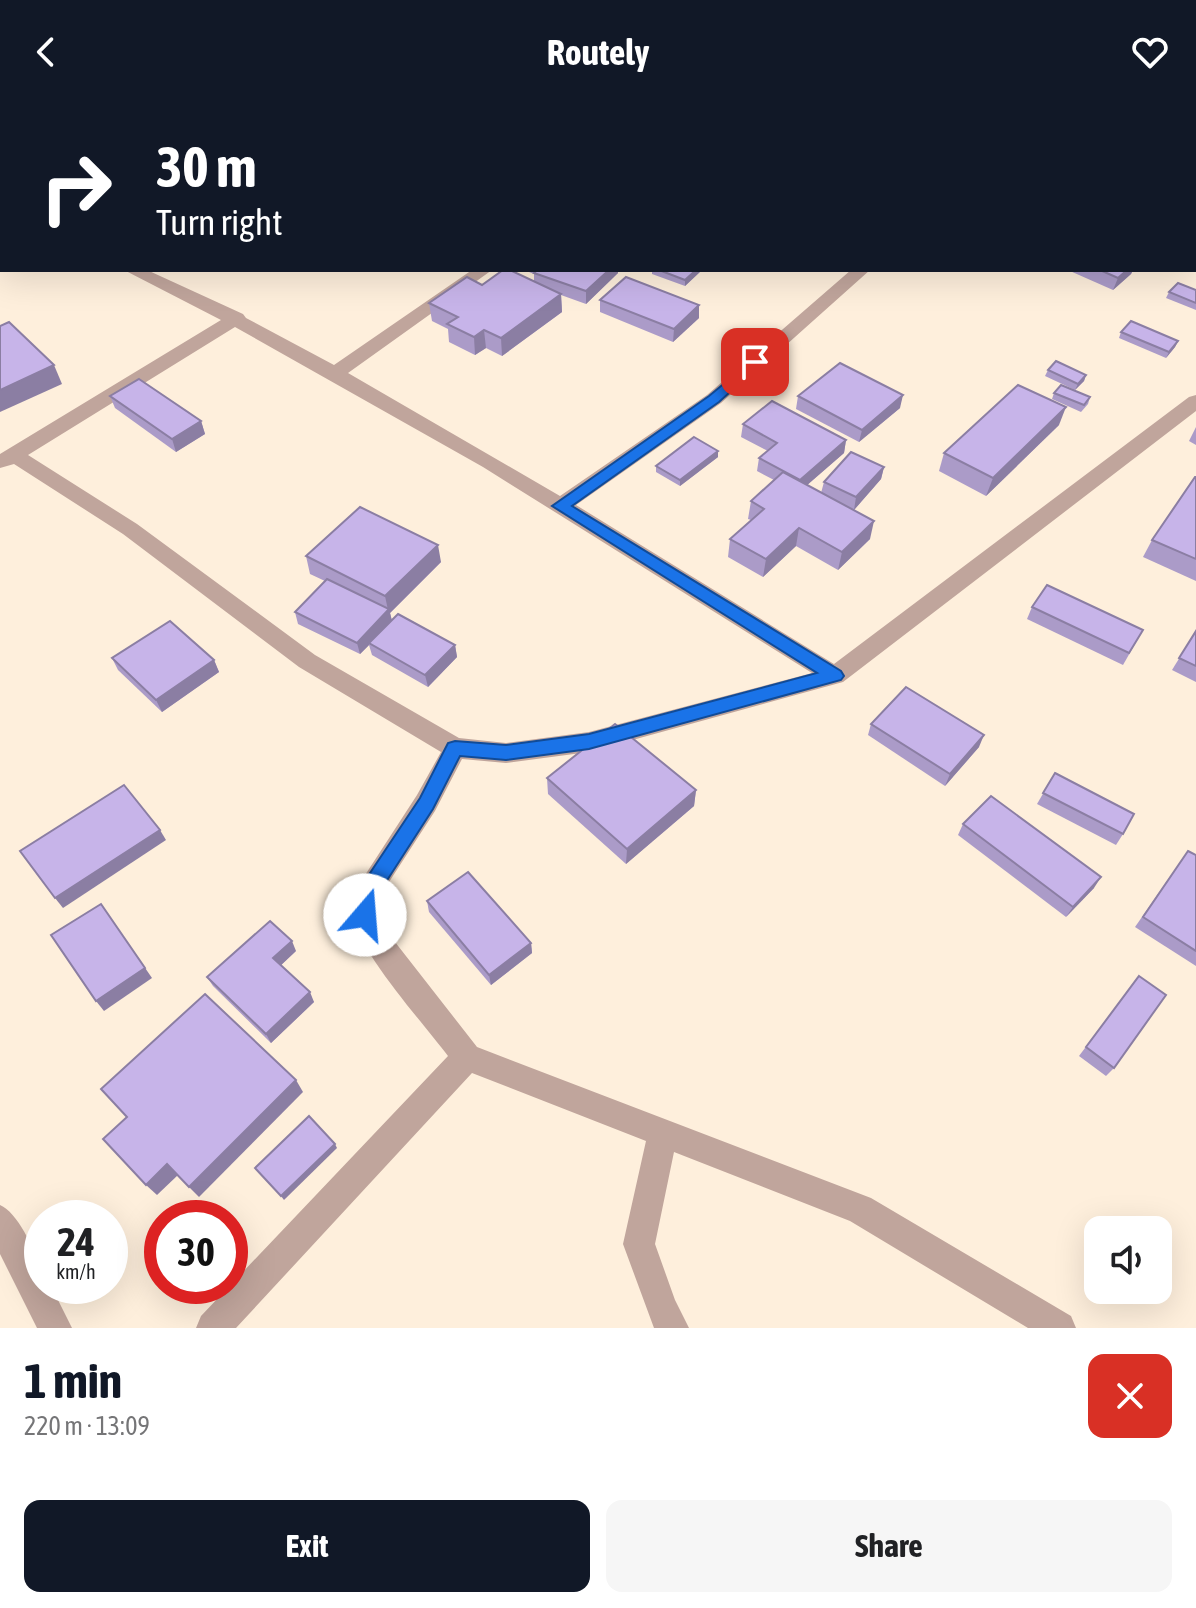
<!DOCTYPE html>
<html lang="en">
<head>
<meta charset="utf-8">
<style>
  :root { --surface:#fff; --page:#f6f6f6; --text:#202124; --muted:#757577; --accent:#111827 }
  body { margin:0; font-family:"Asap Condensed",sans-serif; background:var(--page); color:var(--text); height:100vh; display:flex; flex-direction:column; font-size:30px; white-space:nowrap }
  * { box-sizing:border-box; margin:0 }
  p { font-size:26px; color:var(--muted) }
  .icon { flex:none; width:44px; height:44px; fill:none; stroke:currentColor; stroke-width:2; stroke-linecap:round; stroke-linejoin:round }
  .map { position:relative; height:1224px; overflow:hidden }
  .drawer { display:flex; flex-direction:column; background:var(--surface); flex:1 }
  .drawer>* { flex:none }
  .hud { position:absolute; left:0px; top:0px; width:1196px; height:168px; box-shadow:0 8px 32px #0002; background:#111827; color:#fff; overflow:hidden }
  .buttons { position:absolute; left:1084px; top:1112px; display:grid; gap:16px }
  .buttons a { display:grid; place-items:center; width:88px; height:88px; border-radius:16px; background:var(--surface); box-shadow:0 8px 32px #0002; font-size:40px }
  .speed { position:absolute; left:24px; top:1096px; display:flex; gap:16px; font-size:40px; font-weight:700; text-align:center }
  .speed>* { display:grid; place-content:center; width:104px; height:104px; border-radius:50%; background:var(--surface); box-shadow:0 8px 32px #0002; line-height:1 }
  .speed small { font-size:20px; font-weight:400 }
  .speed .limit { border:12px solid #d22; background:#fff; color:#111 }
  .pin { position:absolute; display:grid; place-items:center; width:68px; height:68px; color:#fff; margin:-34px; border-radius:16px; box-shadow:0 4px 12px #0006 }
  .me { position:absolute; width:88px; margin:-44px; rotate:18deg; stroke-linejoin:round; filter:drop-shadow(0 0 6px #0008) }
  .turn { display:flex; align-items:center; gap:28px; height:168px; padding:0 24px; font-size:36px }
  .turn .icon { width:104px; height:104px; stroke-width:2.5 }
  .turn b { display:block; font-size:56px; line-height:68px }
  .round { display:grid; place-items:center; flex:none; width:84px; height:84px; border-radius:16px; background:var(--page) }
  .summary { display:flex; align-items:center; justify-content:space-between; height:136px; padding:0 24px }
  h1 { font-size:48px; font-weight:700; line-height:60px; color:var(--accent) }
  .primary-button { display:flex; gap:16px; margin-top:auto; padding:16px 24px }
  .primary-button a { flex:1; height:92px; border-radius:16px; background:var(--accent); color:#fff; font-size:32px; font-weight:700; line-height:92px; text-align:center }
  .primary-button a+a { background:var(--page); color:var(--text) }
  header { display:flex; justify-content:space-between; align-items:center; height:104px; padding:0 24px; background:var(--accent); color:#fff; font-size:36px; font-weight:700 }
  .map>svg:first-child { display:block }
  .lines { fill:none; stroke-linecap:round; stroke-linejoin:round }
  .street { fill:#c0a59c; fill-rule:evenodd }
  .wall { fill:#ab9bc8 }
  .shaded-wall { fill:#8b7ea3 }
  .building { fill:#c7b4e9; stroke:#8b7ea3; stroke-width:2 }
  .route { fill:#1a73e8; stroke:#114b97; stroke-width:2 }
</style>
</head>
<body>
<header><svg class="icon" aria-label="back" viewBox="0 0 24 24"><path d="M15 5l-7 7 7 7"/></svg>Routely<svg class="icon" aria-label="heart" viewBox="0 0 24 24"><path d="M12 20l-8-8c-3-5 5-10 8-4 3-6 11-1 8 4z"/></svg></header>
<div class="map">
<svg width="1196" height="1224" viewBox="0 0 1196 1224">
  <rect width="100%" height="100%" fill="#feefdc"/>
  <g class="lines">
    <g class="street">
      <polygon points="1194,103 1196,104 1196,114 1194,113"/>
      <polygon points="2,111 2,122 0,123 0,112"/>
      <path d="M 124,166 L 147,166 L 243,210 L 246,214 L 334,261 L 472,166 L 492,166 L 348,269 L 560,392 L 707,291 L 851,166 L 870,166 L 721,299 L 576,401 L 834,560 L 1189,293 L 1196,291 L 1196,307 L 843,578 L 589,648 L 506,659 L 462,655 L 435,707 L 378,795 L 379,810 L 388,829 L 477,943 L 871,1094 L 1071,1212 L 1076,1224 L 1028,1224 L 850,1117 L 674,1048 L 655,1140 L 675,1196 L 689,1224 L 654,1224 L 623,1140 L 646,1037 L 472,969 L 236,1224 L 196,1224 L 201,1212 L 448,952 C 424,920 356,845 352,809 C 350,800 352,792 356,785 L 417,691 L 441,648 L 299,563 L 123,430 L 14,360 L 0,364 L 0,350 L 221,216 ZM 235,223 L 483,363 L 812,569 L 589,628 L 506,639 L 459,634 L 315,551 L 137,420 L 28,351 Z"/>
      <path d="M 0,1101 C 21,1110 42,1160 42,1182 L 51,1182 L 72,1224 L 37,1224 L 0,1150 Z"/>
    </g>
  </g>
  <g class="wall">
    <polygon points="351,0 382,0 380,2 361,2"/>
    <rect x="412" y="0" width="77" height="2"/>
    <polygon points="965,0 1005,0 1001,2 969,2"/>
    <polygon points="1045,0 1134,0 1134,2 1049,2"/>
    <polygon points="529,166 618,166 618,169 586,200 561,191 562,208 502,252 486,244 475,251 449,238 448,225 432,217 429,199 482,181 534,177 534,170 529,168"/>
    <polygon points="652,166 702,166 685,182 652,170"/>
    <polygon points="1070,166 1133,166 1131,170 1113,186 1070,167"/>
    <polygon points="1196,186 1196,206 1166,194 1169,188"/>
    <polygon points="600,196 699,214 673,238 600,208"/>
    <polygon points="1121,228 1178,237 1175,243 1166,254 1119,234"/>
    <polygon points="1048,266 1086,271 1084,277 1075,286 1045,272"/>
    <polygon points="1054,289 1090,293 1088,300 1081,308 1052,295"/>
    <polygon points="110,292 201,317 205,330 176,348 115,304"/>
    <polygon points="798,292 900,304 859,338 796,305"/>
    <polygon points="743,320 846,336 844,349 807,381 821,389 824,378 884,363 881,375 854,406 870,435 838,466 796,442 763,473 728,453 730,435 751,416 748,415 751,397 774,376 757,367 759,354 768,347 741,333"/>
    <polygon points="1059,321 986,392 939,367 944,349"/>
    <polygon points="1196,323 1196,341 1189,337"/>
    <polygon points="718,347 718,353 680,382 656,368 656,362"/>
    <polygon points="1196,373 1196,477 1143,453 1152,436"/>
    <polygon points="306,452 441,458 390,509 392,517 455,541 457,553 428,583 372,551 369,541 360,550 298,520 295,508 325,477 310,470"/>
    <polygon points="1032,503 1143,526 1123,561 1027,515"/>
    <polygon points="1196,527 1196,578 1172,566"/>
    <polygon points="112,554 214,556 219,568 162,608 118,566"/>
    <polygon points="871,620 979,643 945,682 868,631"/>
    <polygon points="1055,669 1123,730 1116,741 1037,700"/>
    <polygon points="547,674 696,686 694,702 626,760 548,690"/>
    <polygon points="963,720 1094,784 1066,813 958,731"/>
    <polygon points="1188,747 1196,751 1196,862 1135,823"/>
    <polygon points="427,797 531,839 532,849 491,881 429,808"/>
    <polygon points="296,847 281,861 314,898 271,939 213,882 207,873"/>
    <polygon points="1139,872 1114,964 1106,972 1079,952"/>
  </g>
  <g class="shaded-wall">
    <polygon points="989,0 1005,0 1001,2 989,2"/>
    <polygon points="609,166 618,166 618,169 586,200 586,187"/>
    <polygon points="696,166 702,166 685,182 685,176"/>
    <polygon points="1127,166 1133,166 1131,170 1113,186 1118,174"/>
    <polygon points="561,190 562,208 502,252 501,234"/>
    <polygon points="699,201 699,214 673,238 674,225"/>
    <polygon points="484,226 486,244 475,251 474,233"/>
    <polygon points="1178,237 1175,243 1166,254 1169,248"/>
    <polygon points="54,261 62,280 0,308 0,286"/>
    <polygon points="1086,271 1084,277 1075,286 1078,280"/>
    <polygon points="903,291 900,304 859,338 862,326"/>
    <polygon points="1066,303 1059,321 986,392 993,374"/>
    <polygon points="201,317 205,330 176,348 172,335"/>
    <polygon points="846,336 844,349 798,389 800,376"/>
    <polygon points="718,347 718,353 680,382 680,376"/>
    <polygon points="884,363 881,375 854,406 856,393"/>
    <polygon points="874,417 870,435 838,466 842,448"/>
    <polygon points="799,424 796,442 763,473 766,455"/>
    <polygon points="438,441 441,458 390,509 392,517 369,539 369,541 360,550 357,539 388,506 385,492"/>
    <polygon points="455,541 457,553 428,583 425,571"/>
    <polygon points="214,556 219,568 162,608 156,596"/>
    <polygon points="984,631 979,643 945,682 950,670"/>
    <polygon points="696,686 694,702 626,760 627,745"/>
    <polygon points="160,726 166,736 63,804 55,794"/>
    <polygon points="1101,773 1094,784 1066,813 1073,803"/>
    <polygon points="108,810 152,874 104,907 96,897"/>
    <polygon points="292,837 296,847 278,864 273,854"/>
    <polygon points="531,839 532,849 491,881 489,871"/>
    <polygon points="310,888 314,898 271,939 266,930"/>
    <polygon points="296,976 303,988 199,1093 189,1083"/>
    <polygon points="335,1040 337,1044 284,1096 281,1092"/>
    <polygon points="167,1060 178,1071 157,1091 146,1081"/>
  </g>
  <g class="building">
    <polygon points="185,0 244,0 247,1 181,2"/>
    <polygon points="277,0 345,0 343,2 275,2"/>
    <polygon points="437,0 480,0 478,2 446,2"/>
    <polygon points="838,0 862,0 860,2 836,2"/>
    <polygon points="1084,0 1131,0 1129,2 1090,2"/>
    <polygon points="1141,0 1148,0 1155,2 1139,2"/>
    <polygon points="1185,0 1196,0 1196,8 1194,7 1194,2 1182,2"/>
    <polygon points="503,166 510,166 561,190 501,234 484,226 474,233 447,220 458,213 429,199 467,173 482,181"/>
    <polygon points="537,166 609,166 586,187 534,169"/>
    <polygon points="659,166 696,166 685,176"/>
    <polygon points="1100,166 1127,166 1118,174"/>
    <polygon points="626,173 699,201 674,225 600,196"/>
    <polygon points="1178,179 1196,186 1196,199 1169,188"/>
    <polygon points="1131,217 1178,237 1169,248 1121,228"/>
    <polygon points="9,218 54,261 0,286 0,222"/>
    <polygon points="1056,257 1086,271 1078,280 1048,266"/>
    <polygon points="840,259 903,291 862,326 798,292"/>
    <polygon points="139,275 201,317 172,335 110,292"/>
    <polygon points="1018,281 1066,303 993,374 944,349"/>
    <polygon points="1061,281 1090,293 1084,301 1054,289"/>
    <polygon points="772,297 846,336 800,376 759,354 777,339 743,320"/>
    <polygon points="694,333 718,347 680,376 656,362"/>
    <polygon points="851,348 884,363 856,393 824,378"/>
    <polygon points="783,368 874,417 842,448 799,424 766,455 730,435 764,405 751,397"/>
    <polygon points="1195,373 1196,373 1196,455 1152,436"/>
    <polygon points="360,403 438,441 385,492 306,452"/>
    <polygon points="327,475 389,505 357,539 295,508"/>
    <polygon points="1047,481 1143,526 1129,549 1032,503"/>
    <polygon points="398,510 455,541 425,571 369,539"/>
    <polygon points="170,517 214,556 156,596 112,554"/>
    <polygon points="1196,527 1196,562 1179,554"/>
    <polygon points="906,583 984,631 950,670 871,620"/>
    <polygon points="615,620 696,686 627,745 547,674"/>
    <polygon points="1055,669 1134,710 1123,730 1043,689"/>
    <polygon points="124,681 160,726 55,794 20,747"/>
    <polygon points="991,692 1101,773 1073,803 963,720"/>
    <polygon points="1188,747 1196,751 1196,847 1143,813"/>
    <polygon points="468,768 531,839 489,871 427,797"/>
    <polygon points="101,800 145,864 96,897 51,831"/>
    <polygon points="270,817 292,837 273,854 310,888 266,930 207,873"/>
    <polygon points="1139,872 1166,891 1114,964 1086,943"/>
    <polygon points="205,890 296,976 189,1083 167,1060 146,1081 103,1035 127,1013 101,985"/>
    <polygon points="309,1012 335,1040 281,1092 255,1064"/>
  </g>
  <polygon class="route" points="755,254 762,258 760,261 719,298 572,402 841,567 844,572 841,576 589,645 506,656 460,652 433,705 375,795 373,818 365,820 358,818 355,793 358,787 420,694 448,639 455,637 506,641 589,630 817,569 552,402 709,292"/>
</svg>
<div class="buttons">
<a><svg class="icon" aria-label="sound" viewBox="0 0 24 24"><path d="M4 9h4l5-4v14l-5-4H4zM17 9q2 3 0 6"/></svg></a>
</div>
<div class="speed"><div>24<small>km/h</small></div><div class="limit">30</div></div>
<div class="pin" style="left:755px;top:258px;background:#d93025"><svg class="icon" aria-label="arrive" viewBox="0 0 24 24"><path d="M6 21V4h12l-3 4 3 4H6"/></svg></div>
<svg class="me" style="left:365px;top:811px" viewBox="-20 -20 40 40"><circle r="19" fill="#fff"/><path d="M0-13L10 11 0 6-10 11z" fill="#1a73e8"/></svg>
<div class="hud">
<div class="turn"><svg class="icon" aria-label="right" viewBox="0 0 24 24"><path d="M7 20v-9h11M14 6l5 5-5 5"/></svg><div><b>30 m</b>Turn right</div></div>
</div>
</div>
<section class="drawer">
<div class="summary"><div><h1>1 min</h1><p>220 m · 13:09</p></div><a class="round" style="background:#d93025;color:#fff"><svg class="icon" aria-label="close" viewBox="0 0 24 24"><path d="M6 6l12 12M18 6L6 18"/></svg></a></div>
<div class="primary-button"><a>Exit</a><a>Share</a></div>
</section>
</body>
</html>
